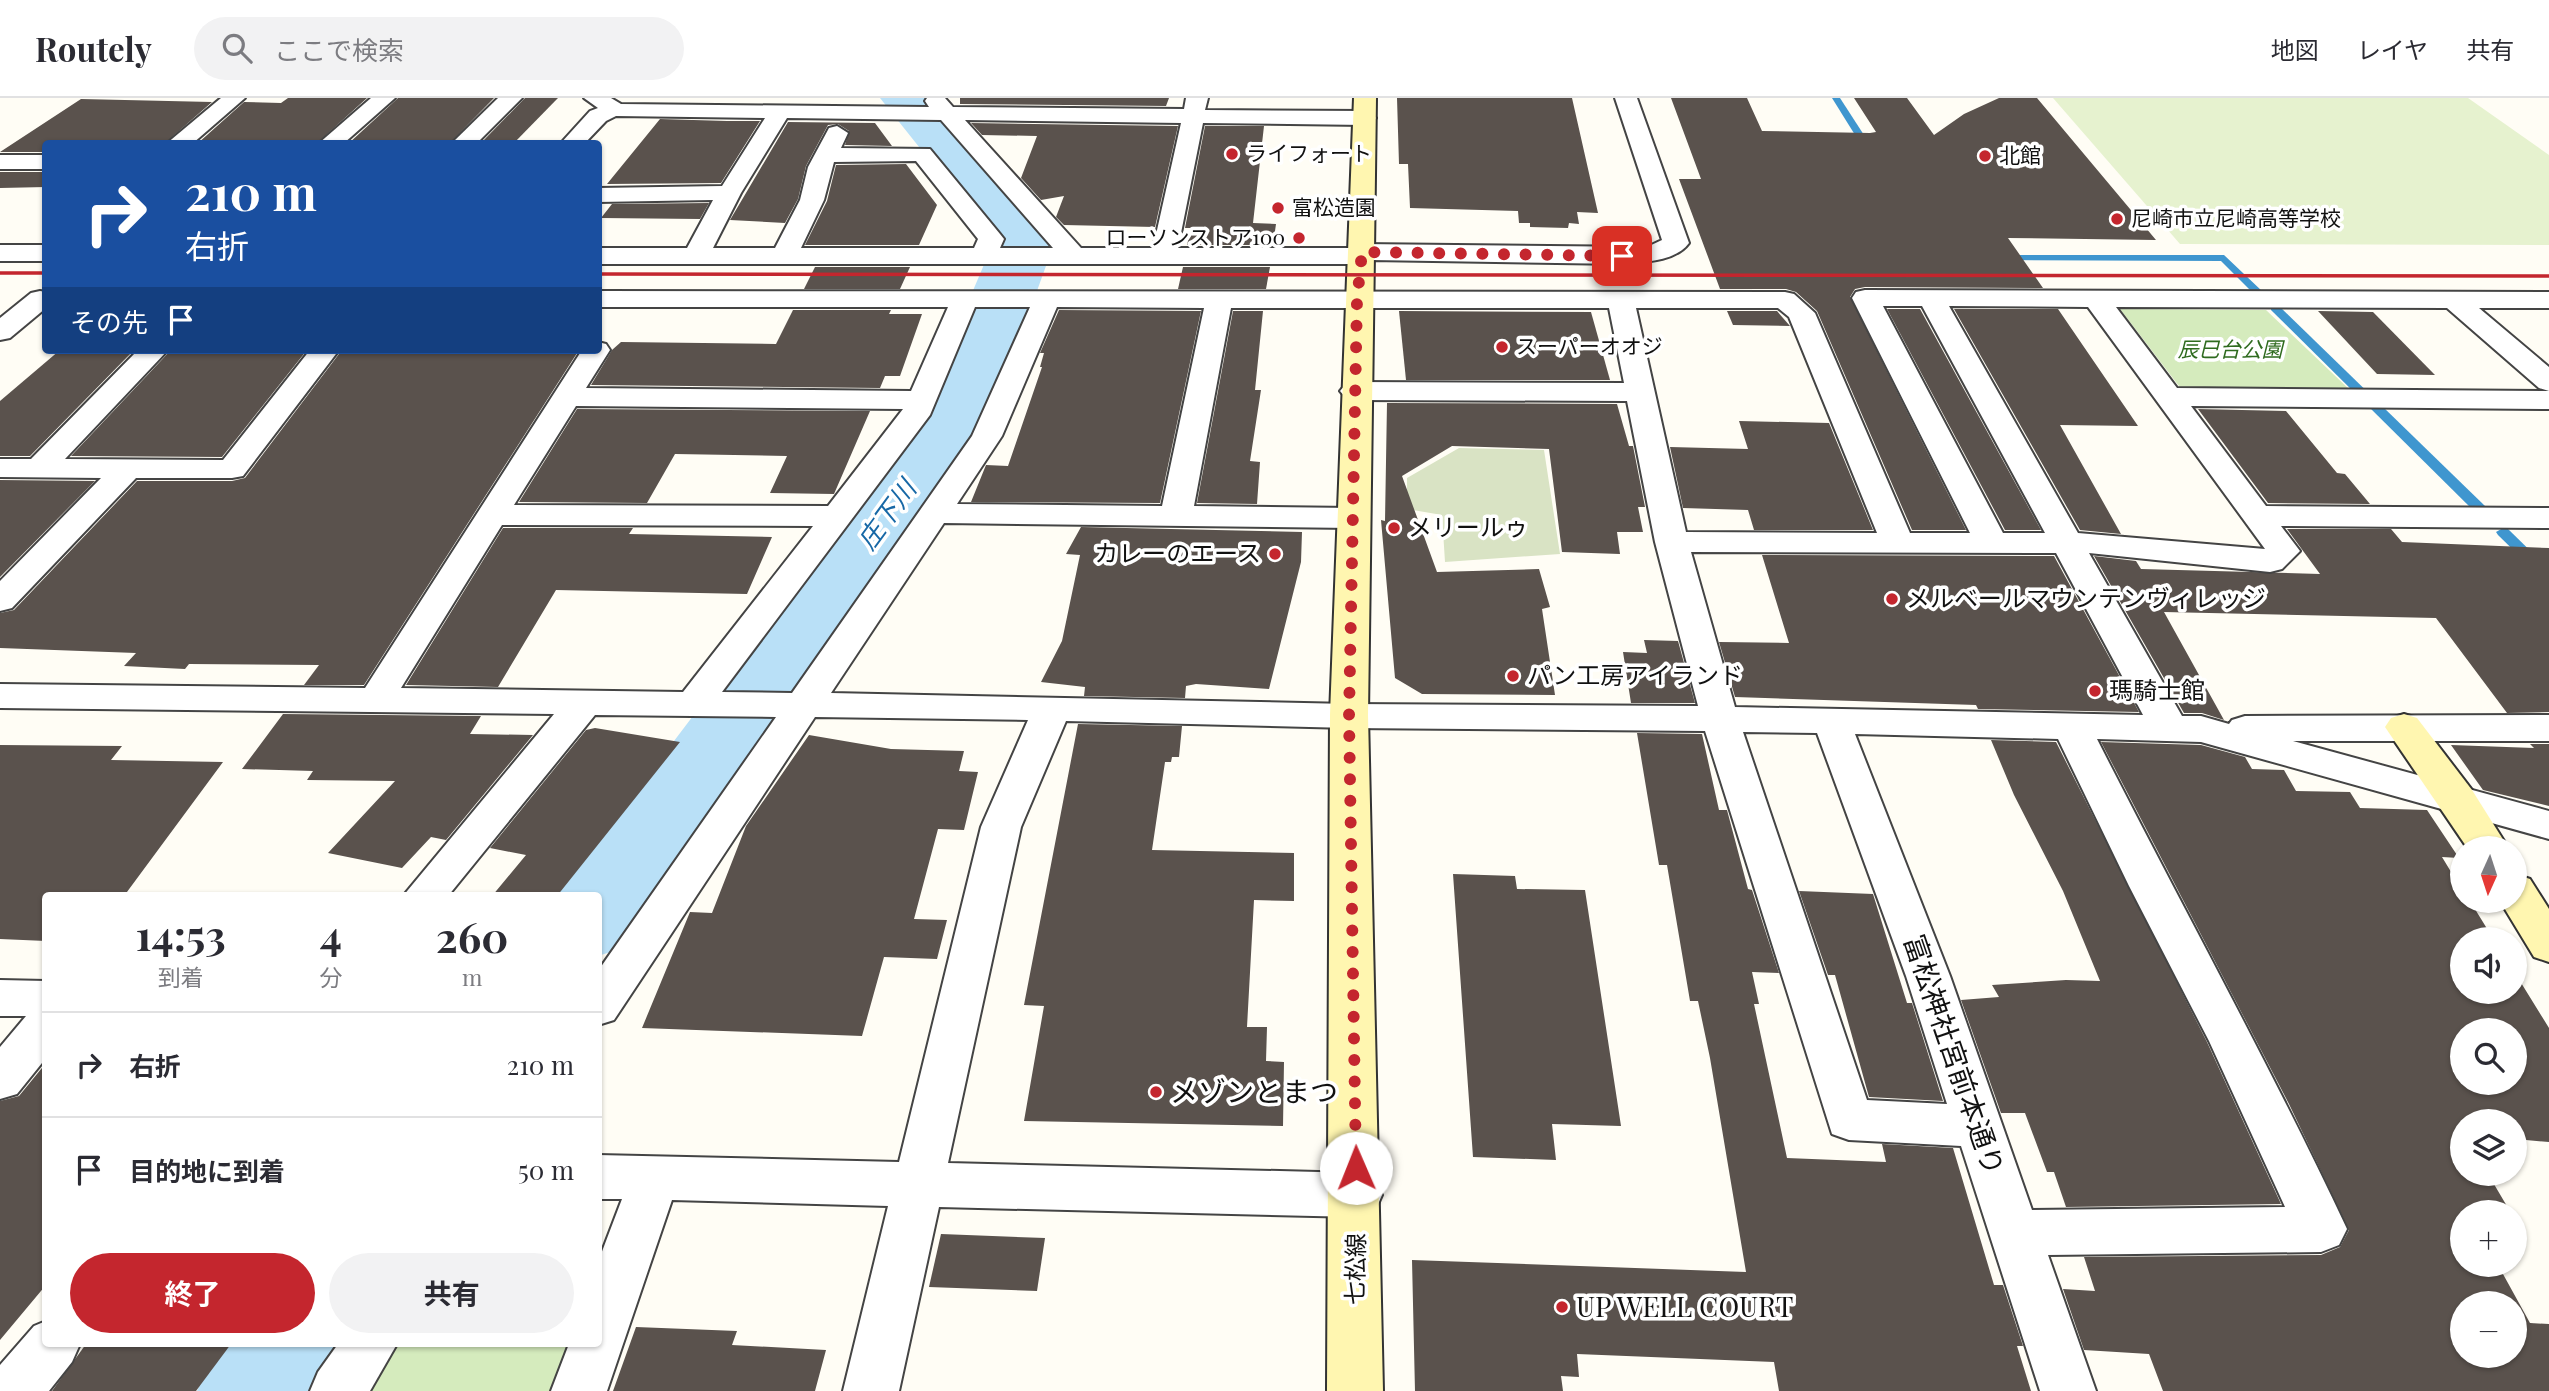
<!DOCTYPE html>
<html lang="ja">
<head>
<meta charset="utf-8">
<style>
  :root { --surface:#fff; --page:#f2f2f3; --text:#2b2b33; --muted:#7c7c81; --line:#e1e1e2; --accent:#c4262e }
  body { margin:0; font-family:"Playfair Display","Noto Sans JP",serif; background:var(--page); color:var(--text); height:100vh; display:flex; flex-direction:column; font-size:26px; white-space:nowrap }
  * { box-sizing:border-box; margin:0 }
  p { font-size:23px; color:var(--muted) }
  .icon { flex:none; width:38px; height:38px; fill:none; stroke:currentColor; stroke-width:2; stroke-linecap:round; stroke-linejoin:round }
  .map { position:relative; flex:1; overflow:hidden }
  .drawer { position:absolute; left:42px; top:794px; width:560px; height:455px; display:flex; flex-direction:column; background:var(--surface); border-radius:7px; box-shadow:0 2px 5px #0004 }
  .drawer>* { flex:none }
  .guide { position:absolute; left:42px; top:42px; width:560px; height:214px; border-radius:7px; box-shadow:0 2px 5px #0004; background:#1a4fa0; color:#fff; overflow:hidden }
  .needle { width:46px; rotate:183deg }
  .fabs { position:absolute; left:2450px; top:738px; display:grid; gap:14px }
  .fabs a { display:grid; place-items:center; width:77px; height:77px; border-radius:50%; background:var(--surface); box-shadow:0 2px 5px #0004; font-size:35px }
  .pin { position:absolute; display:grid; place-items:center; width:60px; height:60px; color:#fff; margin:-30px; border-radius:14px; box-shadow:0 4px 10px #0006 }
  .me { position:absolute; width:77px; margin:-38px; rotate:359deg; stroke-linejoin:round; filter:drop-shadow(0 0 5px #0008) }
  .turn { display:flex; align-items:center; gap:24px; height:147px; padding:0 28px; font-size:32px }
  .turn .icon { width:91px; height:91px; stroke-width:2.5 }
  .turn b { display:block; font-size:49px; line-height:60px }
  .then { display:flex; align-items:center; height:66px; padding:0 28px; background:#0003; gap:14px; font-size:26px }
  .eta { display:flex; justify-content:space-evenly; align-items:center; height:119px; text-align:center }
  .eta b { font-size:42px; font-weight:700; line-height:49px }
  .action { display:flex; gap:14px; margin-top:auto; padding:14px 28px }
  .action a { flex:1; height:80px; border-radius:42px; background:var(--accent); color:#fff; font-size:28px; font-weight:700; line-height:80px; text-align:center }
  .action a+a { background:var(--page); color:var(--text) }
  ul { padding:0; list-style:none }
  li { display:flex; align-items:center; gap:21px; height:105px; padding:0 28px; border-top:2px solid var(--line) }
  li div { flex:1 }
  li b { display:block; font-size:26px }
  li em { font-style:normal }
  header { display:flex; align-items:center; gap:42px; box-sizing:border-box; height:98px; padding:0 35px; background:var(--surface); border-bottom:2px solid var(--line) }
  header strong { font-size:33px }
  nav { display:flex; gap:38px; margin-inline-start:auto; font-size:24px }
  .search { width:490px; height:63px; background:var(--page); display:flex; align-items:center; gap:18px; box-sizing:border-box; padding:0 24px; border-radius:38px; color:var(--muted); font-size:26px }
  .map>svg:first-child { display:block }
  .green { fill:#d5ebbd }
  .cemetery { fill:#d9e3c4 }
  .pitch { fill:#e6f2cf }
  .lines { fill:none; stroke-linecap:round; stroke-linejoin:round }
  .stream { fill:#3f96cf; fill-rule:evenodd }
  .river { fill:#b9e0f7; fill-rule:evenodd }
  .building { fill:#5a524d; fill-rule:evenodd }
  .street-casing { stroke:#444; stroke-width:4 }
  .secondary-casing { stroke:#333; stroke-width:4 }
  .street { fill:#fff; fill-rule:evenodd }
  .secondary { fill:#fff6b0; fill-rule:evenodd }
  .rail { stroke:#c4262e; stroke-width:3.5 }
  .route { stroke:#c4262e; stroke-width:12; stroke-dasharray:0 21.6 }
  .poi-dot { fill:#c4262e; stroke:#fff; stroke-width:2.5 }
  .labels { text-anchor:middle; stroke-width:7; stroke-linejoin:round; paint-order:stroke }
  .far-poi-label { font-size:21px; fill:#111; stroke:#fff; text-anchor:start }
  .far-park-label { font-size:21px; font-style:italic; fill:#2f6b1f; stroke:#fff }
  .poi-label { font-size:24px; fill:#111; stroke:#fff; text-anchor:start }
  .street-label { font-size:24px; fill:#111; stroke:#fff }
  .water-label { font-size:26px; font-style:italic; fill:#1768a6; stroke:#fff }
  .near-street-label { font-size:28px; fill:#111; stroke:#fff }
  .near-poi-label { font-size:28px; fill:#111; stroke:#fff; text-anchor:start }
</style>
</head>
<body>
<header>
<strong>Routely</strong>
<div class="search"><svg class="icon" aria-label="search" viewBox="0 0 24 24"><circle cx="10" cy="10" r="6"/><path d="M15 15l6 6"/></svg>ここで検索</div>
<nav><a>地図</a><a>レイヤ</a><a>共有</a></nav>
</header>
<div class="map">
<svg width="2549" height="1293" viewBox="0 0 2549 1293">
  <rect width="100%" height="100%" fill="#fffdf5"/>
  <g class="green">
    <polygon points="2120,211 2266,212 2352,294 2182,292"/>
    <polygon points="398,1246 574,1246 558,1293 368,1293"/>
  </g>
  <polygon class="cemetery" points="1459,350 1544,352 1560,456 1445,464 1442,417 1407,411 1407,380"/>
  <polygon class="pitch" points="2053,0 2468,0 2549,57 2549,147 2180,146"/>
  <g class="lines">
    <g class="stream">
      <polygon points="1832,0 1840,0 1873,51 1871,53 1865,53"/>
      <polygon points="1998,157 2224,157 2263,194 2254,196 2221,163 2002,162 1997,159"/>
      <polygon points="2271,208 2279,208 2485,408 2485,414 2475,414 2271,212"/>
      <polygon points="2503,430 2508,431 2549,471 2549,483 2544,482 2498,437 2496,434"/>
    </g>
    <g class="river">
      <polygon points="880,0 934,0 1006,80 1055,143 990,323 803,592 635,846 598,858 598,798 558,798 561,792 919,320 994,143"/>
      <polygon points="218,1246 362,1246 341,1293 197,1293"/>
    </g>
  </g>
  <g class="building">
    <polygon points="288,0 367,0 316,46 197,46 244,4 281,5"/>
    <polygon points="398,0 494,0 449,46 348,46"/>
    <polygon points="525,0 558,0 513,46 480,46"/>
    <polygon points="960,0 1169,0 1166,8 960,6"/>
    <polygon points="1397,0 1572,0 1598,115 1577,114 1579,126 1569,125 1568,130 1530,129 1530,125 1519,125 1518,113 1410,110 1408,66 1399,66"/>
    <polygon points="1671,0 1747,0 1762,33 1870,35 1876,34 1854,0 1907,0 1934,37 1964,16 1999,0 2037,0 2156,142 2008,140 2043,190 1865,189 1855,191 1850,199 1966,432 1912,432 1817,213 1796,194 1786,191 1720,191 1679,81 1701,81"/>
    <polygon points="81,1 212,4 164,46 46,46 46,54 0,54"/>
    <polygon points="660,21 727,23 760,23 721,85 607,86"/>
    <polygon points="788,24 875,25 892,48 845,47 849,33 838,26 828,27 806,68 798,101 785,125 730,122"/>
    <polygon points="971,25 1178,28 1155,129 1064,127 1056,119 1064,98 1041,102 1021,80 1037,38 982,37"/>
    <polygon points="1205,28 1264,28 1253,125 1276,126 1273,147 1187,147 1191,130 1185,130"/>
    <polygon points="906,66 937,107 919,147 805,147 827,103 836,67"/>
    <polygon points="0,74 46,74 46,89 0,90"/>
    <polygon points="709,105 700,121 601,120 612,106"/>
    <polygon points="815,169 910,169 900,191 804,191"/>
    <polygon points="1183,169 1270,169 1266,191 1178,191"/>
    <polygon points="1887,211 1920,211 2041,432 2005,432"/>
    <polygon points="1954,211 2058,211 2138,328 2060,327 2121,436 2080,432"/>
    <polygon points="793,212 891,212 889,216 922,216 900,278 885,278 880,290 591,287 612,252 621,244 776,246"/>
    <polygon points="1059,212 1201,213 1160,405 971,404 986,367 1008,368 1042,269 1040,269 1044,255 1040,255"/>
    <polygon points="1233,213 1263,213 1255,292 1261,292 1250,363 1260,364 1257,406 1197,405"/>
    <polygon points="1399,213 1591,214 1610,282 1406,282"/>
    <polygon points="1727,213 1777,213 1790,228 1733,227"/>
    <polygon points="2318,213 2373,214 2435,277 2377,276"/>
    <polygon points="60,252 134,252 30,358 0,358 0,303"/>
    <polygon points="171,252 307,252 222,359 71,358"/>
    <polygon points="342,252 579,252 364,587 304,587 319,567 189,566 185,571 124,568 136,555 0,550 0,515 14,512 137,383 232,383 245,380"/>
    <polygon points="1387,305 1617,306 1629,348 1633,348 1645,409 1638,409 1643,434 1617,434 1620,456 1562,454 1549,351 1452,348 1402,378 1437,474 1539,471 1550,509 1542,511 1555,597 1422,596 1395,580 1381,422 1385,423"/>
    <polygon points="577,311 870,313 834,396 770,395 787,358 675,356 647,405 519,404"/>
    <polygon points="2198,311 2286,313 2337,375 2345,376 2370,406 2268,405"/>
    <polygon points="1739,323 1829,325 1873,432 1754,432 1748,412 1683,410 1670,349 1748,351"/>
    <polygon points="0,382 95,383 0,479"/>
    <polygon points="1081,429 1302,434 1301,464 1269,591 1196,586 1186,588 1185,600 1084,598 1085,589 1041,584 1062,543 1080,457 1066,456"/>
    <polygon points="503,430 633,430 629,436 772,439 747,496 556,492 498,589 406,587"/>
    <polygon points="2287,431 2391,431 2402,444 2549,450 2549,614 2507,615 2436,520 2164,514 2224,622 2202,615 2184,615 2094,458 2136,463 2141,471 2320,476"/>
    <polygon points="1762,457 2054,458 2139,614 1978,611 1976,607 1735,599 1719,544 1789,545"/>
    <polygon points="1644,542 1678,543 1695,605 1631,605 1623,554 1647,555"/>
    <polygon points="283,616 481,618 470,636 533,637 446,742 431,739 402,770 328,755 395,683 307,682 313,673 242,671"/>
    <polygon points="1078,626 1182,628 1179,659 1172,659 1171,664 1165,664 1152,752 1294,755 1294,803 1254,802 1247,929 1267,929 1266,963 1284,964 1283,1028 1024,1023 1044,908 1024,907"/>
    <polygon points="595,630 680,644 557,798 492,798 526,757 490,750 586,632"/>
    <polygon points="1637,635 1702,636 1719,712 1727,712 1748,791 1752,792 1779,875 1752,874 1759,906 1754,906 1787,1060 1886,1064 1882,1046 1953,1050 1994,1187 2003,1187 2023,1248 2017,1248 2031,1293 1779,1293 1774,1264 1577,1256 1579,1279 1561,1278 1563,1293 1415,1293 1412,1162 1746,1174 1710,960 1698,903 1690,903 1667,767 1659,767"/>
    <polygon points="809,637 891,651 964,653 959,673 978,674 964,732 938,731 914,821 947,822 937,861 884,859 862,938 642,930 690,814 712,815 746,728"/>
    <polygon points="1991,642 2056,644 2207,944 2281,1106 2066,1109 2054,1074 2047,1074 2025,1015 2001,1015 1961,902 1999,899 1992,887 2066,882 2100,883 2063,793 2014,697"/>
    <path d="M 2101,644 L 2201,647 L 2245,659 L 2252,671 L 2284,672 L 2296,693 L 2350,694 L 2360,710 L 2427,712 L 2459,760 L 2442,759 L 2462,792 L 2462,803 L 2470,803 L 2494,842 L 2462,842 L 2462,894 L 2515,894 L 2515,875 L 2549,930 L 2549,1044 L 2515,1041 L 2515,1024 L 2462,1024 L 2462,1076 L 2488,1076 L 2511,1115 L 2462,1115 L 2462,1167 L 2498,1167 L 2530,1225 L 2549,1226 L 2549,1293 L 2163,1293 L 2149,1256 L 2084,1252 L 2063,1191 L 2095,1193 L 2084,1159 L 2321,1157 L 2340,1149 L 2349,1132 L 2289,1006 ZM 2462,933 L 2515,933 L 2515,985 L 2462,985 ZM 2462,1206 L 2515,1206 L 2515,1258 L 2462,1258 Z"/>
    <polygon points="2530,646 2549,646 2549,708 2483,692 2451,647 2534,650"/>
    <polygon points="0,647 122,648 111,662 223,664 124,798 46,798 46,843 0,841"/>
    <polygon points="1453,776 1515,778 1517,791 1585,792 1621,1028 1552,1026 1556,1062 1473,1059"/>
    <polygon points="1799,793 1873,796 1907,905 1912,905 1943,1003 1869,999 1835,877 1828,877"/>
    <polygon points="46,965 46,1187 0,1242 0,1003 19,998"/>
    <polygon points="941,1136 1045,1140 1037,1193 929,1189"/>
    <polygon points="636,1229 737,1233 732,1247 826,1252 815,1293 613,1293"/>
    <polygon points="86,1246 231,1246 196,1293 52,1293"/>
  </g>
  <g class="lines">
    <defs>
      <g id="street">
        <polygon points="221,0 245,0 192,46 166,46"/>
        <polygon points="371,0 395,0 343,46 318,46"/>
        <polygon points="498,0 522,0 476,46 451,46"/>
        <path d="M 584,0 L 611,0 L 621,6 L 929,9 L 925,3 L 927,0 L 945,0 L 953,9 L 1184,11 L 1186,0 L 1208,0 L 1205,12 L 1365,13 L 1376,20 L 1365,27 L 1203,25 L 1178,150 L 1351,150 L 1361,146 L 1647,149 L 1662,142 L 1615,0 L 1637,0 L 1689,145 C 1675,164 1643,164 1622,166 L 1371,162 L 1361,166 L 598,166 L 598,150 L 687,150 L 713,102 L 598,104 L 598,90 L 722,88 L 765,20 L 616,18 L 606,23 L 584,46 L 560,46 L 590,13 L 598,10 ZM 787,20 L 941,22 L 1053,150 L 1000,150 L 1004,141 L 1000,136 L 930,51 L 841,50 L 848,35 L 837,28 L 829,30 L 808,69 L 800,102 L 775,150 L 713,150 L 741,95 ZM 965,22 L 1181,25 L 1153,150 L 1081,150 ZM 916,63 L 978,141 L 974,150 L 801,150 L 824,102 L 834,64 Z"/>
        <rect x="0" y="57" width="46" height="14"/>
        <rect x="0" y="147" width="46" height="16"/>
        <path d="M 1865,192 L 2549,194 L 2549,210 L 2479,210 L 2549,269 L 2549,293 L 2539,290 L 2447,210 L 2116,209 L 2177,290 L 2549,293 L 2549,311 L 2191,308 L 2266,408 L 2549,410 L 2549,430 L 2281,428 L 2300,453 L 2282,471 L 2270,474 L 2089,455 L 2182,618 L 2201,618 L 2229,626 L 2232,622 L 2245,618 L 2549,617 L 2549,643 L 2293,643 L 2549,713 L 2549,741 L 2201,644 L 2097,641 C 2180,805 2269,965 2347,1131 L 2339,1147 L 2321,1154 L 2048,1157 L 2096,1293 L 2040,1293 L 1961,1048 L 1849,1042 L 1832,1036 L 1705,633 L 1349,630 L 1066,623 L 1021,729 L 948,1065 L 1357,1075 L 1375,1081 L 1382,1097 L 1375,1113 L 1357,1119 L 939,1109 L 899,1293 L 843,1293 L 888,1108 L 672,1102 L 607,1293 L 551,1293 L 569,1246 L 598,1246 L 598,1164 L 622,1101 L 598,1101 L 598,1057 L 899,1064 L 981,729 L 1028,622 L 815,619 L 614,922 L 598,927 L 598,873 L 776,619 L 595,617 L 448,798 L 403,798 L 554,616 L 0,610 L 0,586 L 365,590 L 582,252 L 598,252 L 598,244 L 606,246 L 610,252 L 586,290 L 911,293 L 948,209 L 598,209 L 598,193 L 1785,194 L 1794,196 L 1815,215 L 1910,435 L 1970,435 L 1852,200 L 1856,194 ZM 1883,208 L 1922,208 L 2045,435 L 2003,435 ZM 1949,208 L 2088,209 L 2265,451 L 2078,435 ZM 975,209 L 1030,209 L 972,338 L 792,595 L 722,594 L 930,317 ZM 1057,209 L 1204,210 L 1162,408 L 957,406 L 1002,338 ZM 1231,210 L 1609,210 L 1624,285 L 1355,284 L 1345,287 L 1340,293 L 1345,299 L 1355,302 L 1627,303 L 1655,444 L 1698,608 L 1349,606 L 831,595 L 944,425 L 1353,430 L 1365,427 L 1369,420 L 1365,413 L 1353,410 L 1194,408 ZM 1636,210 L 1778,210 L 1789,219 L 1877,435 L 1686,434 ZM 576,308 L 903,311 L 828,408 L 514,407 ZM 502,427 L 813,428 L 683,594 L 401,590 ZM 1691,454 L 2056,455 L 2143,617 L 1735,609 ZM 1743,634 L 1817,635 L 1906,878 L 1947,1006 L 1867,1002 ZM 1855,636 L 2058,641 L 2129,788 L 2209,943 L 2285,1109 L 2032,1112 L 1950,878 Z"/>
        <polygon points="40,193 46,194 46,210 10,240 0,242 0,220 31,195"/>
        <polygon points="138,252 168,252 65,361 223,362 310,252 339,252 243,378 232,380 136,380 12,510 0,513 0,483 101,380 0,379 0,361 31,361"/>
        <polygon points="0,882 46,883 46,960 17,996 0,1001 0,949 26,918 0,918"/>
        <polygon points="46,1223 46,1246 80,1246 72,1264 49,1293 0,1293 0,1267 34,1228"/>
        <polygon points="338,1246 397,1246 370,1293 310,1293 318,1274"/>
      </g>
      <g id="secondary">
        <polygon points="1354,0 1376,0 1368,617 1383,1293 1327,1293 1330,617"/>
        <polygon points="2404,616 2417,620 2472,692 2509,751 2468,751 2385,629 2391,620"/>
        <polygon points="2515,776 2530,781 2549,811 2549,864 2534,859 2500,803 2515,803"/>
      </g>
    </defs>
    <use href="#street" class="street-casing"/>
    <use href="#secondary" class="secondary-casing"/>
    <use href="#street" class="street"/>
    <use href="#secondary" class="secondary"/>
    <g class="rail">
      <polyline points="0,175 46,175"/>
      <polyline points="598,176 2549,178"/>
    </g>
  </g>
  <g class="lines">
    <polyline class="route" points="1356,1070 1349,618 1357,202 1362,154 1622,158"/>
  </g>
  <g class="poi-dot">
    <circle cx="1232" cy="56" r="7"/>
    <circle cx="1985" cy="58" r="7"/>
    <circle cx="1278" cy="110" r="7"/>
    <circle cx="2117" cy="121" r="7"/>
    <circle cx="1299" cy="140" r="7"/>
    <circle cx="1502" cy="249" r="7"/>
    <circle cx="1394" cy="430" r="7"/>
    <circle cx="1275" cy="456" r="7"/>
    <circle cx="1892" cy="501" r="7"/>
    <circle cx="1513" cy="578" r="7"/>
    <circle cx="2095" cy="593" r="7"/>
    <circle cx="1156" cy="994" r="7"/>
    <circle cx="1562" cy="1209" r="7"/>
  </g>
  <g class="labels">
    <g class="far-poi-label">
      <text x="1246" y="63">ライフォート</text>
      <text x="1999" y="65">北館</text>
      <text x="1292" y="117">富松造園</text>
      <text x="2131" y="128">尼崎市立尼崎高等学校</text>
      <text x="1285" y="147" text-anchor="end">ローソンストア100</text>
      <text x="1516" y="256">スーパーオオジ</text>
    </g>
    <g class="far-park-label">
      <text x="2230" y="259">辰巳台公園</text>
    </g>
    <g class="poi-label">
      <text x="1408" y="438">メリールゥ</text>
      <text x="1261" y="464" text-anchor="end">カレーのエース</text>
      <text x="1906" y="509">メルベールマウンテンヴィレッジ</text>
      <text x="1527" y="586">パン工房アイランド</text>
      <text x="2109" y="601">瑪騎士館</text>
    </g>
    <g class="street-label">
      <text transform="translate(1356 1171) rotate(-89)" y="8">七松線</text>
    </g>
    <g class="water-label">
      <text transform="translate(887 417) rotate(-54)" y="9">庄下川</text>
    </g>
    <g class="near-street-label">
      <text transform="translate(1954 957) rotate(71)" y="10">富松神社宮前本通り</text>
    </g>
    <g class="near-poi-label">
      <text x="1170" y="1004">メゾンとまつ</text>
      <text x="1576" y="1219">UP WELL COURT</text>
    </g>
  </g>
</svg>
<div class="fabs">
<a><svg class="needle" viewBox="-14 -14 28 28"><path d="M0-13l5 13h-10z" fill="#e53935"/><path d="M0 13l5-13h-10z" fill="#7c7c81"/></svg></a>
<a><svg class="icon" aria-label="sound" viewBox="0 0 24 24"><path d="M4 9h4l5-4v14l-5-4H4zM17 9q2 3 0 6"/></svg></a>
<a><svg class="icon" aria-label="search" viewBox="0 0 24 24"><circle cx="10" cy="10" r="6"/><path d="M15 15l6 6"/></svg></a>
<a><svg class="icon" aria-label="layers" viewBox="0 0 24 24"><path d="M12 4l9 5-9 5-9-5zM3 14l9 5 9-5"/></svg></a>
<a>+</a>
<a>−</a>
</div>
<div class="pin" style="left:1622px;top:158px;background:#d93025"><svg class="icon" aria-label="arrive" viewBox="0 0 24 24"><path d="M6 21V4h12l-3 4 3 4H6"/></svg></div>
<svg class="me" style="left:1356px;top:1070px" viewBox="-20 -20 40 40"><circle r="19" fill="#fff"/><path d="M0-13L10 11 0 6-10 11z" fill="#c4262e"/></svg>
<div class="guide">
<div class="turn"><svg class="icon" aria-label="right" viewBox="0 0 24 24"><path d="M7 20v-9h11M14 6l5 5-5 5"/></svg><div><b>210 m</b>右折</div></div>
<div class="then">その先<svg class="icon" aria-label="arrive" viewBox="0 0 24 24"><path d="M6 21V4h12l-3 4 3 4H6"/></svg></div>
</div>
<section class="drawer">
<div class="eta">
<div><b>14:53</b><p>到着</p></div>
<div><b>4</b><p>分</p></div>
<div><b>260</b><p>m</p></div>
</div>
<ul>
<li><svg class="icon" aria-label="right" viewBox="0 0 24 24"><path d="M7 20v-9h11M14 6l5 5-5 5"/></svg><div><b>右折</b></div><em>210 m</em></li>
<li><svg class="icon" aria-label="arrive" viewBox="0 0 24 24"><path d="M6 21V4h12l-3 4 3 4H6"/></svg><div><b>目的地に到着</b></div><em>50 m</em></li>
</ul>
<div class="action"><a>終了</a><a>共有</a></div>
</section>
</div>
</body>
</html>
